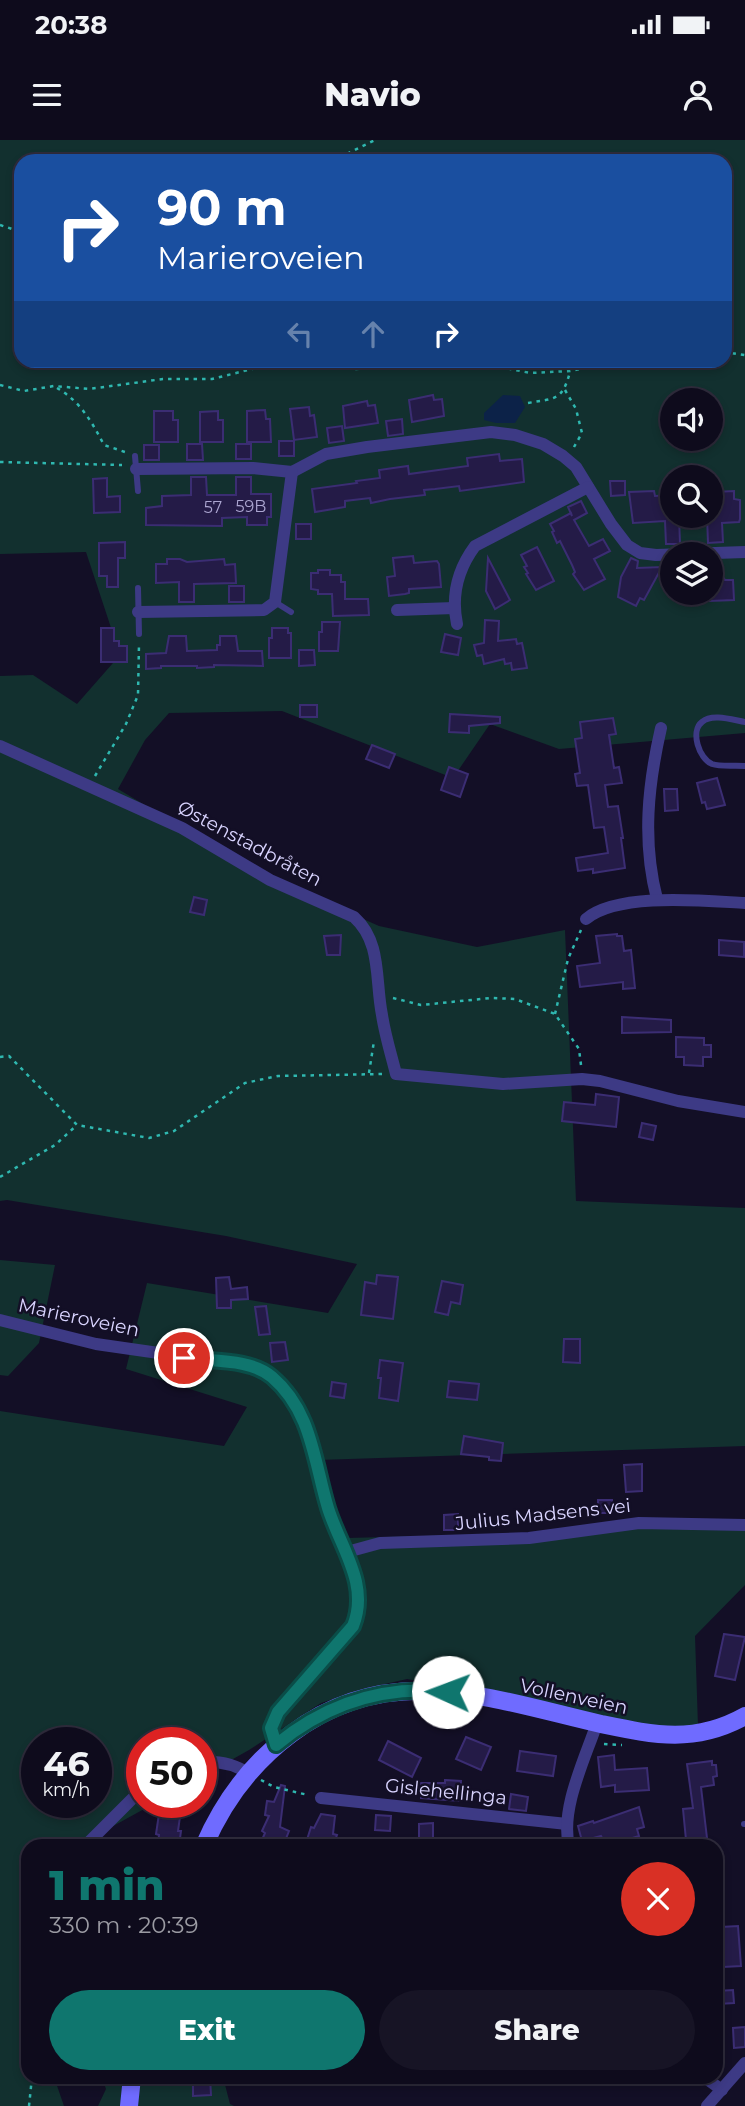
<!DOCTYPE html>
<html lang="en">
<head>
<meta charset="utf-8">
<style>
  :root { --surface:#0e0b1c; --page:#171425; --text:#f1f3f6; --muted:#9b9ba3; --line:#2e2b3b; --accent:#0f766e }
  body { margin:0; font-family:Montserrat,sans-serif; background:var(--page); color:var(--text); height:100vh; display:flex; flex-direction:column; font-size:26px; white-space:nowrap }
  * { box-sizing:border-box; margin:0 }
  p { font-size:23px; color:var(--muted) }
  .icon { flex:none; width:38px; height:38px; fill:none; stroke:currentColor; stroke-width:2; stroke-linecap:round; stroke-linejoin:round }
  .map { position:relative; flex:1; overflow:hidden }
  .drawer { position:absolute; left:21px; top:1699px; width:702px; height:245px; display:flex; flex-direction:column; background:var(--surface); border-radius:21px; box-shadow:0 4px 10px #0003,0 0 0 2px var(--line) }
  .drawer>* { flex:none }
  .hud { position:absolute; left:14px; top:14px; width:718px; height:214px; border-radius:21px; box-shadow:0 4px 10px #0003,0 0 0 2px var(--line); background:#1a4fa0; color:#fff; overflow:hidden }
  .controls { position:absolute; left:660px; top:248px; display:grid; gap:14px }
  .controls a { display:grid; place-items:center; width:63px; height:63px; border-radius:50%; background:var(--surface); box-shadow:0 4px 10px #0003,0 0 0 2px var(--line); font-size:35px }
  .speed { position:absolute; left:21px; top:1587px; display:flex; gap:14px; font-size:35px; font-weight:700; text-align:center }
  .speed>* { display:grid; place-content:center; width:91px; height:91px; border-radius:50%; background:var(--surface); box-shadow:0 4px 10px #0003,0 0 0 2px var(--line); line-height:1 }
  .speed small { font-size:18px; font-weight:400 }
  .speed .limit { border:10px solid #d22; background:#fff; color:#111 }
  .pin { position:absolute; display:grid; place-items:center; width:60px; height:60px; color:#fff; margin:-30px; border:4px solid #fff; border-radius:50%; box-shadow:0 2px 7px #0007 }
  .me { position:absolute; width:77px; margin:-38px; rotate:272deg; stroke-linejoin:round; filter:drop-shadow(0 0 5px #0008) }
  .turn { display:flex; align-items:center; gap:24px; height:147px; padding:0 28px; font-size:32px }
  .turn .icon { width:91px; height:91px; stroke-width:2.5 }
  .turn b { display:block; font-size:49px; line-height:60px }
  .lanes { display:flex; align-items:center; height:66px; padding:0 28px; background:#0003; justify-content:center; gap:35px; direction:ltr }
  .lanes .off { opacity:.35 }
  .round { display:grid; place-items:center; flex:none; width:74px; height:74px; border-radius:37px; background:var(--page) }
  .overview { display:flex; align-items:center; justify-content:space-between; height:119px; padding:0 28px }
  h1 { font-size:42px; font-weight:800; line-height:52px; color:var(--accent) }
  .cta { display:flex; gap:14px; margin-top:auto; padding:14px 28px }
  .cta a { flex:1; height:80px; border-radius:42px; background:var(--accent); color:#fff; font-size:28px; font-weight:800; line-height:80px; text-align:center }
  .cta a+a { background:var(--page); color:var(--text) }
  .status { display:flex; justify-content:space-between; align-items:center; height:49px; padding:0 35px; background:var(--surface); direction:ltr }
  .status svg { height:19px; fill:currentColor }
  header { display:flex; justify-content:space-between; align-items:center; height:91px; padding:0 28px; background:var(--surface); font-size:32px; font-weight:800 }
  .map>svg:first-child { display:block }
  .green { fill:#12302f; fill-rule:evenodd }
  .water { fill:#0c2248 }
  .building { fill:#241b47; stroke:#3b2d73; stroke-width:2 }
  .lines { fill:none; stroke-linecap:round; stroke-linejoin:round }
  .path { stroke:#2fb8b0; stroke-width:2.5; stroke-dasharray:3.5 5; stroke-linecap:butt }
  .service { stroke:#3d3a85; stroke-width:6 }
  .minor { stroke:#3d3a85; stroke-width:12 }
  .secondary { stroke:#6f6bff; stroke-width:18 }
  .route-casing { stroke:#0a4d48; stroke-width:18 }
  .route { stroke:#0f766e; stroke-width:12 }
  .labels { text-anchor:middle; stroke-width:5; stroke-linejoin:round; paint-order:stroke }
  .number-label { font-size:16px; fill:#aca6d1 }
  .street-label { font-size:19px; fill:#d9d4ff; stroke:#130f26 }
</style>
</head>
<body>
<div class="status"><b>20:38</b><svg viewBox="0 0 49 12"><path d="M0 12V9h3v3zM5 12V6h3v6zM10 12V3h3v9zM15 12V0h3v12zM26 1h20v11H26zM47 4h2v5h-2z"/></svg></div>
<header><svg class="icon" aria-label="menu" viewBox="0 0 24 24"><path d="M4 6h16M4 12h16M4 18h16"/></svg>Navio<svg class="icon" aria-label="person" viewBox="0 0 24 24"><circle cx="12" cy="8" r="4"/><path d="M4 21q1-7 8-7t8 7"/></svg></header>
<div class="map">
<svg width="745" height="1966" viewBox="0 0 745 1966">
  <rect width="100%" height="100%" fill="#130f26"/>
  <g class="green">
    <path d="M 0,0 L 745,0 L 745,593 L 559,609 L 490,584 L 453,638 L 282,571 L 169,573 L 145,600 L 118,649 L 255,731 L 379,786 L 477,807 L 565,790 L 576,1061 L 745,1068 L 745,1306 L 318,1320 L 347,1398 L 542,1393 L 745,1382 L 745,1445 L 695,1496 L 698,1586 L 652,1587 L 521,1559 L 407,1539 L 363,1549 L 321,1563 L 249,1610 L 201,1637 L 201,1603 L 142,1603 L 142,1662 L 155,1663 L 77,1706 L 28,1706 L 28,1733 L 25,1735 L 28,1937 L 54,1937 L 64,1966 L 0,1966 L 0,1271 L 224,1306 L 247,1267 L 126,1229 L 147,1143 L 328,1173 L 357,1124 L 226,1096 L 7,1060 L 0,1061 L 0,536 L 33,535 L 77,564 L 120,515 L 86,412 L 0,414 ZM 21,21 L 724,21 L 724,220 L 21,220 ZM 672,261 L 710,261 L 710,299 L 672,299 ZM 672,338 L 710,338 L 710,376 L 672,376 ZM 672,415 L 710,415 L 710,453 L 672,453 ZM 37,1603 L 96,1603 L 96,1662 L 37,1662 Z"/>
    <polygon points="0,1120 55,1125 39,1203 8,1236 0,1235"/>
    <polygon points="102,1937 223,1937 230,1964 234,1966 98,1966 106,1949"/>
  </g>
  <polygon class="water" points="503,255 520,256 525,267 515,283 496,283 484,280 484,273"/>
  <g class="building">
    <polygon points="433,255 434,260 442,259 444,276 412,282 409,260"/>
    <polygon points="367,261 368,266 375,265 378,283 345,288 343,266"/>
    <polygon points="309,267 310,276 314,275 317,297 294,300 290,269"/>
    <polygon points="265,270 266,279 270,279 271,302 247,302 247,271"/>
    <polygon points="154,271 173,271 173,280 178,280 178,302 154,302"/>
    <polygon points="218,271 218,280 223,280 223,302 200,302 200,272"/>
    <polygon points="402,279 403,294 388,296 386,281"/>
    <polygon points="342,286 344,301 329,303 327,288"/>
    <rect x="279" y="301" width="15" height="15"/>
    <polygon points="187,304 202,304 203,320 187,320"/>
    <rect x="236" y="304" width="15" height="15"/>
    <rect x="144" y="305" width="15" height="15"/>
    <polygon points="499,314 500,321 522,319 524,342 460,351 459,346 435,349 424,350 425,355 390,359 371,363 370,358 345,361 345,367 315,372 312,349 357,343 356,341 380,338 379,330 408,326 409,334 468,326 467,318"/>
    <polygon points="191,337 206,337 207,355 236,355 236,337 251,337 251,354 271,354 271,377 267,377 267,385 247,385 247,377 222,378 222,386 146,385 146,368 162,366 162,356 191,355"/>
    <polygon points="107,338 107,357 120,356 120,372 94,373 93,339"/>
    <polygon points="610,341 625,341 625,355 611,356"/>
    <polygon points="654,351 655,356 672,355 672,376 679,376 680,404 666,404 665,381 633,383 629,352"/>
    <polygon points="734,351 734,359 740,360 740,379 739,382 722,383 723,402 708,403 707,376 716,376 714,352"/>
    <polygon points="581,361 587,373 574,380 589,406 603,399 610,411 594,419 605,439 584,450 573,434 575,432 572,425 560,401 557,403 552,392 554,391 550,384 571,373 572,376 568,367"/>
    <rect x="296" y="384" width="15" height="15"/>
    <polygon points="125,402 125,418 118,418 118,447 107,447 107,436 99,436 99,403"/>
    <polygon points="537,407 554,441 536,450 526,434 528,433 524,427 527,426 521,415"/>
    <polygon points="413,416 414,423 437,421 439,424 441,447 409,449 409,453 405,454 389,456 387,437 395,436 393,418"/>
    <polygon points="488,418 510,460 495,469 486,451"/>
    <polygon points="631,418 638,421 637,428 662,427 644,460 640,458 636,466 618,457 621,437"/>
    <polygon points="167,419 180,419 187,422 224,419 225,425 235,424 236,443 194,444 194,462 179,462 179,442 156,443 156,424 167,424"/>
    <polygon points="318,430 330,430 330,435 341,435 341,442 345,442 345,459 368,459 369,475 333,476 332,454 318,454 318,450 311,449 311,433 318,433"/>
    <polygon points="710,437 723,437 725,440 733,440 734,460 710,461"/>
    <rect x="229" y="446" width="15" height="16"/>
    <polygon points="485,480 499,481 498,501 516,499 517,504 522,503 527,528 512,530 511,523 505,524 504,519 484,524 482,515 477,516 474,505 484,503"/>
    <polygon points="322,482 340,482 338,511 319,511 319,492 322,492"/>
    <polygon points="101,488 114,488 114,501 119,501 119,506 127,506 127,522 101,522"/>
    <polygon points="272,488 288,488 288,493 291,493 291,518 269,518 269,498 272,498"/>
    <polygon points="445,494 461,498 458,515 441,512"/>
    <polygon points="169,496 186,496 187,511 217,510 217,505 220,505 220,496 236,496 238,511 262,511 263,526 214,525 214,527 197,528 197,526 161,526 161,528 146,529 146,514 166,513"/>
    <polygon points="299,510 314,510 315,525 299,526"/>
    <rect x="300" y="565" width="17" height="12"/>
    <polygon points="450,574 500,577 500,583 469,586 469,593 449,592"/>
    <polygon points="613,578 616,594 609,595 614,628 619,627 622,643 605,645 608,667 618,666 623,698 621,698 625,728 593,733 593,729 578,731 576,718 608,713 604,687 594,688 588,645 577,646 575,634 580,633 575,599 582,598 580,582"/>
    <polygon points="372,605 395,614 389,628 366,619"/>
    <polygon points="449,627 468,634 460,657 441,650"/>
    <polygon points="717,638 725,665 707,669 705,662 702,663 697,643"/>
    <polygon points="664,649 677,649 678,670 665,671"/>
    <polygon points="194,757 207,760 204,775 190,772"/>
    <polygon points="617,794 617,796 622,796 624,811 631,810 635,848 623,849 623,842 580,847 577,826 600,823 596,796"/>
    <polygon points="341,795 340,815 327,815 324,796"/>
    <polygon points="719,800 744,802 744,817 719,815"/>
    <polygon points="622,877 671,880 671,892 622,893"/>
    <polygon points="676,897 704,898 704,905 711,905 711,917 703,917 703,926 684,925 684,917 676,917"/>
    <polygon points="596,954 619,957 616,987 562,981 564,962 595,965"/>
    <polygon points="642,983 656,986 653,1000 639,997"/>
    <polygon points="377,1135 398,1137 393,1179 361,1175 365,1142 376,1144"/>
    <polygon points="229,1137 231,1149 247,1147 248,1159 231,1160 231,1168 217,1168 216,1138"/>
    <polygon points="442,1141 463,1145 460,1164 451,1162 448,1175 435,1172"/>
    <polygon points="266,1166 270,1194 259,1195 255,1167"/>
    <polygon points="564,1199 580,1199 580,1223 563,1222"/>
    <polygon points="285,1202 288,1220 272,1222 270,1203"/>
    <polygon points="380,1220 403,1223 398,1261 379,1258 381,1238 378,1238"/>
    <polygon points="449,1241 479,1244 477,1260 447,1257"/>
    <polygon points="332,1242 346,1244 344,1258 330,1256"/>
    <polygon points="464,1296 503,1303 501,1321 489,1320 489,1317 461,1314"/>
    <polygon points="642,1324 642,1351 626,1352 624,1325"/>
    <rect x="598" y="1360" width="14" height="13"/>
    <polygon points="458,1374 458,1390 444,1390 444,1375"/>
    <polygon points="724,1494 745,1497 735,1540 715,1536"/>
    <polygon points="466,1597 491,1607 481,1630 456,1619"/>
    <polygon points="388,1601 421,1618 412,1637 379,1620"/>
    <polygon points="520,1611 556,1616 553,1636 517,1631"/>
    <polygon points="614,1615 615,1630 647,1628 649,1650 615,1652 615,1645 601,1647 598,1617"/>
    <polygon points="712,1621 712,1625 716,1625 717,1636 713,1637 714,1645 701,1647 707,1698 686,1700 683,1669 693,1668 687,1624"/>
    <polygon points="445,1640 461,1641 460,1661 421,1658 421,1643 445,1643"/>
    <polygon points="281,1645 285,1646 280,1687 289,1691 283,1706 262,1706 264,1703 261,1702 265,1693 262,1691 269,1676 265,1675 267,1661 274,1662"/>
    <polygon points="511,1654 528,1657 526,1671 509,1669"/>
    <polygon points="163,1662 182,1662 178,1691 181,1691 179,1706 158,1706 159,1695 156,1694 160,1667 162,1668"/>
    <polygon points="639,1667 644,1687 637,1689 639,1696 606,1706 601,1696 582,1701 578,1686 593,1681 594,1683"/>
    <polygon points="321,1674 335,1676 333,1694 337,1695 333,1706 305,1706 311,1687 314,1688"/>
    <polygon points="376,1675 391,1676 390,1691 375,1690"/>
    <polygon points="433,1683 433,1698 419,1698 419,1684"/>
    <polygon points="738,1786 741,1826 723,1827 721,1787"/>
    <polygon points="733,1850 734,1863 718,1864 717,1851"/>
    <polygon points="745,1887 745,1907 734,1908 733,1888"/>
    <polygon points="193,1937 210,1937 211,1955 193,1956"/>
  </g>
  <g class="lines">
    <g class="path">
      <polyline points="332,21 375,0"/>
      <polyline points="0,85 21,92"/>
      <polyline points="724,212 745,215"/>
      <polyline points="314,220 356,229 409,224 491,225 530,233 570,231 630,220"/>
      <polyline points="0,245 24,251 54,246 89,249 163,239 212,239 288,220"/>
      <path d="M 57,248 C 80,261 92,282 104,305 L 125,312"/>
      <polyline points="565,250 576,269 582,293 574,307"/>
      <path d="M 528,263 C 556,258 562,261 570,232"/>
      <polyline points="0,322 122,325"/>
      <polyline points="95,636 126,584 138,555 139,504"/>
      <polyline points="393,858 421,865 491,858 515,859 555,874 579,909 581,925"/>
      <polyline points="555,874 568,819 581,790"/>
      <polyline points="0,917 9,916 77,985 149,998 174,991 245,943 278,936 384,934"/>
      <polyline points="369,933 374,901"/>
      <polyline points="0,1037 55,1005 77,985"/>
      <polyline points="604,1604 622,1605"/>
      <polyline points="261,1640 274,1647 308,1655"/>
      <polyline points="26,1847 25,1898 28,1914"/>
      <polyline points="29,1966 32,1937"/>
    </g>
    <g class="service">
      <polyline points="135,316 138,351"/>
      <polyline points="138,448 139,494"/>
      <polyline points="275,462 291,472"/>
      <path d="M 745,582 C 733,580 712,573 702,582 C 690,591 699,619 712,624 C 721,627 735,625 745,626"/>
      <polyline points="744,1684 745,1684"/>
    </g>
    <g class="minor">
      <polyline points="136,329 253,328 292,332 326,314 367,307 491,292 515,295 543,304 563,316 576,327 611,384 627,405 640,413 656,415 745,412"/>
      <polyline points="397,470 454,468"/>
      <polyline points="138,472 264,470 275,462 292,332"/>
      <path d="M 457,484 C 451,455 458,429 475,406 L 588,347"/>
      <path d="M 0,606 L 182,688 L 270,740 L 354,777 C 382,802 375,840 382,875 C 385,895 391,914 396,934 L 503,944 L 582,939 L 600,941 L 678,961 L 745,972"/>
      <path d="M 657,759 C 642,701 648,645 661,588"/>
      <path d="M 586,779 C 618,752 705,761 745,763"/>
      <path d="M 0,1180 L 96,1204 L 249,1226 C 310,1242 313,1321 329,1370 C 341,1408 375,1451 350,1492 L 278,1571 L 271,1588 L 277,1605"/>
      <polyline points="347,1412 380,1403 529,1398 639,1383 745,1385"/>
      <path d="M 201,1622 C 218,1621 235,1624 249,1634"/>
      <polyline points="321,1658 567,1684"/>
      <polyline points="85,1706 142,1649"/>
      <path d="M 569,1706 C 560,1669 585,1619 597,1583"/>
      <polyline points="704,1937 722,1950"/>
      <polyline points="707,1966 745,1923"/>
    </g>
    <g class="secondary">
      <path d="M 204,1706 C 223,1662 252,1623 291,1594 C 389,1519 492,1559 601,1584 C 654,1595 695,1604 745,1576"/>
      <polyline points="129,1966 132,1937"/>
    </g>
  </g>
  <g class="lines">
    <defs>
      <path id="route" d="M 184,1218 C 211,1222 250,1218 272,1237 C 312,1271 314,1322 328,1368 C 340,1407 370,1444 353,1486 L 278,1572 L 271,1588 L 276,1605 C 327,1563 383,1545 448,1552"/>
    </defs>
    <use href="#route" class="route-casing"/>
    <use href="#route" class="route"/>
  </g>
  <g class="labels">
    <g class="number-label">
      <text x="251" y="372">59B</text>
      <text x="213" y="373">57</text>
    </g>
    <g class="street-label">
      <text transform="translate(250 703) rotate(28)" y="7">Østenstadbråten</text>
      <text transform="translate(79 1177) rotate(12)" y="7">Marieroveien</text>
      <text transform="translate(543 1374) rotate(-6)" y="7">Julius Madsens vei</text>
      <text transform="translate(574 1556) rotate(12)" y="7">Vollenveien</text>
      <text transform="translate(446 1651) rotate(6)" y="7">Gislehellinga</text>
    </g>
  </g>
</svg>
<div class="controls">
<a><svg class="icon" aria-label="sound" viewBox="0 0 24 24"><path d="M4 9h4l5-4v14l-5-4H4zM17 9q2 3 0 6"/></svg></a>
<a><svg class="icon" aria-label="search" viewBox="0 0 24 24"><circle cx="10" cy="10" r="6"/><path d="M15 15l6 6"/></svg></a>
<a><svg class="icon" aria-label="layers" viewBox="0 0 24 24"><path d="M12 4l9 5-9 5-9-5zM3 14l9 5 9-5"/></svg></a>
</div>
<div class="speed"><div>46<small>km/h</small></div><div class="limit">50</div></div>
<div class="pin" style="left:184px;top:1218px;background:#d93025"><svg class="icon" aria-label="arrive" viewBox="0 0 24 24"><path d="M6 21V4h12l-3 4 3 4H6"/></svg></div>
<svg class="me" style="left:448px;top:1552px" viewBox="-20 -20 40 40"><circle r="19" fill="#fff"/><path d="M0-13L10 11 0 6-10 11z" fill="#0f766e"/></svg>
<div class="hud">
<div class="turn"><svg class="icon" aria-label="right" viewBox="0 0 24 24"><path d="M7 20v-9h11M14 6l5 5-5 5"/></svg><div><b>90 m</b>Marieroveien</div></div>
<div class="lanes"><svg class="icon off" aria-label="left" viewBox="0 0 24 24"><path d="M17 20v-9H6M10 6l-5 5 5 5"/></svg><svg class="icon off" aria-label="ahead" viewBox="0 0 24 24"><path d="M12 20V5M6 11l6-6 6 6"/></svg><svg class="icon" aria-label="right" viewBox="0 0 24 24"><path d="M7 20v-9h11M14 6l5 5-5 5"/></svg></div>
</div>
<section class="drawer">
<div class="overview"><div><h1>1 min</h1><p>330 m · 20:39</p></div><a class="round" style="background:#d93025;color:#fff"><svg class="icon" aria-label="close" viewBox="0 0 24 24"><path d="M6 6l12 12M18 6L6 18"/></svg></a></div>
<div class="cta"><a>Exit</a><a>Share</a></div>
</section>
</div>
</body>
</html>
